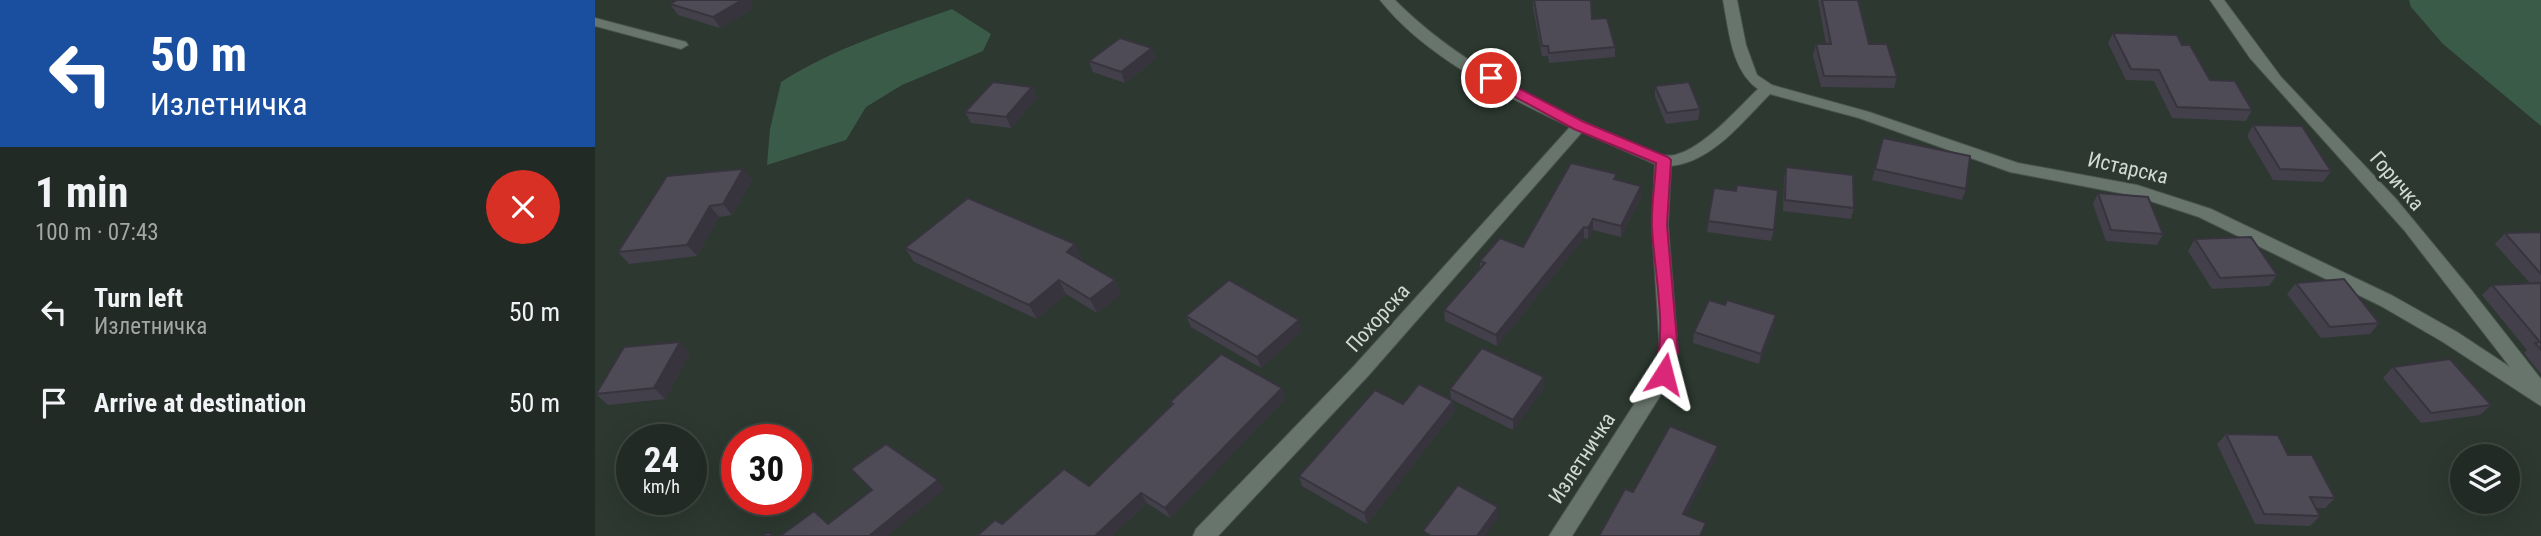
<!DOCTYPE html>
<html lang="en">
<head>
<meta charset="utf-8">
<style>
  :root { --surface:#212a24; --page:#29322c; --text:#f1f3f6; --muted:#a2a7a6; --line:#3e4641 }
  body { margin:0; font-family:"Roboto Condensed",sans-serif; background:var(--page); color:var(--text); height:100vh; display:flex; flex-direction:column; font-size:26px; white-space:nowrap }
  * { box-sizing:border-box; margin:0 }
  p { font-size:23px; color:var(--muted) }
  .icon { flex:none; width:38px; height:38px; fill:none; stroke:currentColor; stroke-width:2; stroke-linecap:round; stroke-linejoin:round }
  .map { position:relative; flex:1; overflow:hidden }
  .sheet { display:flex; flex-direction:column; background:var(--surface); width:595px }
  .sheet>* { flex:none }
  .top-card { background:#1a4fa0; color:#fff; overflow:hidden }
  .fabs { position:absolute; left:1855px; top:444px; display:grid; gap:14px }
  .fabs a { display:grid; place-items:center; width:70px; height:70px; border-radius:50%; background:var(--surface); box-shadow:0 7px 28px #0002,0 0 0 2px var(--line); font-size:35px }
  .speed { position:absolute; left:21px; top:424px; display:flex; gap:14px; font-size:35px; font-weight:700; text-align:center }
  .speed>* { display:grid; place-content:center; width:91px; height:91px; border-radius:50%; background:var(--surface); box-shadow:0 7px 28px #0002,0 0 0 2px var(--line); line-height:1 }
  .speed small { font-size:18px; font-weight:400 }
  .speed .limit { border:10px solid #d22; background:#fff; color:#111 }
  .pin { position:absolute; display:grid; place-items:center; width:60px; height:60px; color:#fff; margin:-30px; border:4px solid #fff; border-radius:50%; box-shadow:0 2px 7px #0007 }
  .me { position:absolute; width:77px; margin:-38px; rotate:9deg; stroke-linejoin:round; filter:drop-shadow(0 0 5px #0008) }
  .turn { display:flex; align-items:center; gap:24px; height:147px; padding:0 35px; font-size:32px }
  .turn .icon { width:91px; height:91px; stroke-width:2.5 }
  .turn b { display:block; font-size:49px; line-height:60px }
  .round { display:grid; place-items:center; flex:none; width:74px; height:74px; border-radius:37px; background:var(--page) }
  .headline { display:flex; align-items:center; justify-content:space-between; height:119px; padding:0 35px }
  h1 { font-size:42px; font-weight:700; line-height:52px }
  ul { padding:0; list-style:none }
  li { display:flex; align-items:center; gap:21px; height:91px; padding:0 35px }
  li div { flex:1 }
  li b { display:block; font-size:26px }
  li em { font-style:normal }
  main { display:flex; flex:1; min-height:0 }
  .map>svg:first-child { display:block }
  .green { fill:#3a5b48 }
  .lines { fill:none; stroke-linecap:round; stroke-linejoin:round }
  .street-casing { stroke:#49534d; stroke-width:2 }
  .street { fill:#68756d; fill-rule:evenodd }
  .wall { fill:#43404b }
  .shaded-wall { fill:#37343d }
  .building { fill:#4e4b57; stroke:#37343d; stroke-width:2 }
  .route { fill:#db2777; stroke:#8e194d; stroke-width:2 }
  .labels { text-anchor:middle; stroke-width:6; stroke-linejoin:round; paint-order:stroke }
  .street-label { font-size:21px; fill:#d2d9d5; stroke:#2c3830 }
</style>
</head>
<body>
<main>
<section class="sheet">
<div class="top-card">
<div class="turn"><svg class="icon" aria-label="left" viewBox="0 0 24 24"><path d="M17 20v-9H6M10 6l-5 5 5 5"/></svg><div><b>50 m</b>Излетничка</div></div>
</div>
<div class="headline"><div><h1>1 min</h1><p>100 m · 07:43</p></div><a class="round" style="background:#d93025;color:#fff"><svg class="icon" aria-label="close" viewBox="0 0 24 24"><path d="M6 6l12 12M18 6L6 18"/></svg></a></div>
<ul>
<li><svg class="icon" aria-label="left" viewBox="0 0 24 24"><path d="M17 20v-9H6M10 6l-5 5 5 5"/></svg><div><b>Turn left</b><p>Излетничка</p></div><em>50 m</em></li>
<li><svg class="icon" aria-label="arrive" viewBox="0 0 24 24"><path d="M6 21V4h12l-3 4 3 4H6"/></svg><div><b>Arrive at destination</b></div><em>50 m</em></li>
</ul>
</section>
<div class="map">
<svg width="1946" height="536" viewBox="0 0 1946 536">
  <rect width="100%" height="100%" fill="#2c3830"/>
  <g class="green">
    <polygon points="1814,0 1946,0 1946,126 1848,44 1816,7"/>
    <path d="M 357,9 L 396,34 L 388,51 L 307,85 L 271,107 L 251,140 L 172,165 L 175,129 L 186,82 C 239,48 298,30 357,9 Z"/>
  </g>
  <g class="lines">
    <defs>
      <g id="street">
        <path d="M 785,0 L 800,0 C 860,61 938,99 1016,134 C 1034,142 1060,159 1080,155 C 1109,148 1142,109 1163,89 C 1136,70 1134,30 1128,0 L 1142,0 L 1151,45 L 1162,75 L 1177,85 L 1274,112 L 1423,163 L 1542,185 L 1616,209 L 1798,296 L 1862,332 L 1915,367 L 1809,230 L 1655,58 L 1615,0 L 1629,0 L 1686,77 L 1801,199 L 1877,291 L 1946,379 L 1946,406 L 1848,342 L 1786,306 L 1604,217 L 1540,196 L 1415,172 L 1264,118 L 1175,94 C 1148,121 1117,162 1076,166 L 1073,225 L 1083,352 L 1079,374 L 977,536 L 954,536 L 1060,372 L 1065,352 L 1057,225 L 1060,164 L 987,132 L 773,376 L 623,536 L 598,536 L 601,529 L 759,366 L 975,127 C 909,95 832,59 785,0 Z"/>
        <polygon points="0,18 91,42 93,45 86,49 0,26"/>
      </g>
    </defs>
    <use href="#street" class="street-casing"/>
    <use href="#street" class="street"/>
  </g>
  <g class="wall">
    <polygon points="82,0 154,0 159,8 125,28 83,15 75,4"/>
    <polygon points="938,0 997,19 1020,47 1020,57 954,63 953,56 947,56 938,8"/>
    <polygon points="1223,0 1263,0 1274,44 1302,77 1299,88 1226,87 1218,55 1221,44 1231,44"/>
    <polygon points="1518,33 1587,45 1615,80 1657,110 1651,121 1577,118 1559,81 1531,80 1513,43"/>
    <polygon points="561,59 530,83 498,72 494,61"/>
    <polygon points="1060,86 1105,109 1103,120 1071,124 1060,97"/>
    <polygon points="437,87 442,98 416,128 376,123 370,112"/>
    <polygon points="1658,125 1736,171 1728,182 1678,180 1652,136"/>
    <polygon points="1288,138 1371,189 1367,200 1277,180"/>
    <polygon points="1191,167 1259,208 1256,219 1188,211 1189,178"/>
    <polygon points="148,169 157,180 137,215 124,217 102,256 34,264 23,252"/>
    <polygon points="1022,174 1021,179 1046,186 1046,197 1026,237 998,230 993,239 989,238 902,346 850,321 849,310 885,269 885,261 928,247"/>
    <polygon points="1119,188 1179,230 1176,241 1112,232"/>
    <polygon points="1503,193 1568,234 1562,245 1511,241 1498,204"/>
    <polygon points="1946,232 1946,374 1929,353 1932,350 1887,295 1897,285 1935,283 1900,244 1910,233"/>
    <polygon points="1600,239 1682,275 1674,286 1617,289 1593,251"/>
    <polygon points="310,248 487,258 485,260 520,280 526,294 502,313 471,294 442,319 319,262"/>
    <polygon points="1701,283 1784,323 1775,334 1726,338 1692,294"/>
    <polygon points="591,316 707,331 666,368 596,327"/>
    <polygon points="1179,326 1164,364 1098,343 1099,332"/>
    <polygon points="95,353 70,399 13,405 1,394"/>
    <polygon points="1798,367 1896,405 1885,415 1826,423 1788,378"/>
    <polygon points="687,388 690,399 575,518 552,503 517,536 382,536 494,486 576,406 575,402"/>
    <polygon points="949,388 918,430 856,399 855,389"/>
    <polygon points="858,401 860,411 772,524 707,486 704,476 808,404"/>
    <polygon points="1631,434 1693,455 1740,498 1730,508 1721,508 1725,516 1715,526 1660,524 1622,444"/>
  </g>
  <g class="shaded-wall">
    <polygon points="147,0 154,0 159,8 125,28 118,17"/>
    <polygon points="557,48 561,59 530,83 526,72"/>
    <polygon points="437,87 442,98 416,128 411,117"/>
    <polygon points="148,169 157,180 137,215 128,204"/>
    <polygon points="1046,186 1046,197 1026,237 1026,226"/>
    <polygon points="115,206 124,217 102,256 92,245"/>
    <polygon points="998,219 998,230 993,239 993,228"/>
    <polygon points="989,227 989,238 902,346 901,335"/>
    <polygon points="480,244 487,258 479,266 472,252"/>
    <polygon points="464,280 471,294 442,319 434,305"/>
    <polygon points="520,280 526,294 502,313 495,299"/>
    <polygon points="1181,315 1179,326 1164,364 1166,354"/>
    <polygon points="704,320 707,331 666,368 662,357"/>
    <polygon points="85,342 95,353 70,399 59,388"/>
    <polygon points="949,377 949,388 918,430 918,420"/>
    <polygon points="687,388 690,399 575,518 570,508"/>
    <polygon points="858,401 860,411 772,524 769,513"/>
    <polygon points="1123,446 1121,457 1087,524 1088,514"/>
    <polygon points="343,480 350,489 292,536 274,536"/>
    <polygon points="546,493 552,503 517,536 500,536"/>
    <polygon points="903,507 904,517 890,536 882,536"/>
  </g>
  <g class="building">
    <polygon points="82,0 147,0 118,17 75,4"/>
    <polygon points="939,0 996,0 997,19 1012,18 1020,47 954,53 953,46 947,46"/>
    <polygon points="1227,0 1263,0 1274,44 1292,44 1302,77 1229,76 1221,44 1236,44"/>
    <polygon points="1518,33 1582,35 1587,45 1595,45 1615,80 1640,81 1657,110 1582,107 1564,70 1536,69"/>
    <polygon points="525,38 557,48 526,72 494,61"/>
    <polygon points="398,82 437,87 411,117 370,112"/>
    <polygon points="1094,82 1105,109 1072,113 1060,86"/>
    <polygon points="1658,125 1707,126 1736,171 1685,169"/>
    <polygon points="1288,138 1375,156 1371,189 1280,169"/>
    <polygon points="976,163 1022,174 1019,179 1046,186 1026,226 998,219 993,228 989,227 901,335 849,310 890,263 885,261 905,238 928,247"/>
    <polygon points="1191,167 1258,175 1259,208 1190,200"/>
    <polygon points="148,169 128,204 115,206 92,245 23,252 72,176"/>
    <polygon points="1142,185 1183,190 1179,230 1113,221 1119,188 1141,191"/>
    <polygon points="1503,193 1553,197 1568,234 1516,230"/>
    <polygon points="373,198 480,244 472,252 520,280 495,299 464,280 434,305 310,248"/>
    <polygon points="1946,232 1946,274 1910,233"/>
    <polygon points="1656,237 1682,275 1625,278 1600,239"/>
    <polygon points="1749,279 1784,323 1735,327 1701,283"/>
    <polygon points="634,280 704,320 662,357 591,316"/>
    <polygon points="1946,283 1946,350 1940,343 1945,342 1897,285"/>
    <polygon points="1114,300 1130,305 1132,300 1181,315 1166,354 1099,332"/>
    <polygon points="85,342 59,388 1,394 29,347"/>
    <polygon points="887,348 949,377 918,420 855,389"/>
    <polygon points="626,354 687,388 570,508 546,493 500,536 382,536 400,520 407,524 469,469 494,486 578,404 575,402"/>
    <polygon points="1855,359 1896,405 1836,413 1798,367"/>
    <polygon points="824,384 858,401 769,513 704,476 780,390 808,404"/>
    <polygon points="1075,426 1123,446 1088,514 1111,523 1105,536 1004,536 1030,489 1038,492"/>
    <polygon points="1631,434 1683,435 1693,455 1717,455 1740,498 1715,497 1725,516 1669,514"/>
    <polygon points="291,444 343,480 274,536 185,536 219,511 233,524 277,490 256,469"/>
    <polygon points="863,485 903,507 882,536 836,536 828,531"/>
    <polygon points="173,532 178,536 168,536"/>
  </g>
  <path class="route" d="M 896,74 L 989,122 L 1073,157 L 1076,160 L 1072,225 L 1083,352 L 1075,379 L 1063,379 L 1060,374 C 1072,327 1060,277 1057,228 C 1056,207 1060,184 1061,163 L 979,129 L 891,81 L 889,78 Z"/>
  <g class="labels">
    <g class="street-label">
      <text transform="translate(1533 168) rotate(13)" y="7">Истарска</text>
      <text transform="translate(1802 181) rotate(49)" y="7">Горичка</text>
      <text transform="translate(783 318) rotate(-48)" y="7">Похорска</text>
      <text transform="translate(987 458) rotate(-57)" y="7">Излетничка</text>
    </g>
  </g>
</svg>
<div class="fabs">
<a><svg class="icon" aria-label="layers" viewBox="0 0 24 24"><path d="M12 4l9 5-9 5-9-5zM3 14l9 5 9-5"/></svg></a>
</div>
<div class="speed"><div>24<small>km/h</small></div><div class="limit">30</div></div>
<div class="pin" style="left:896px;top:78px;background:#d93025"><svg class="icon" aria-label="arrive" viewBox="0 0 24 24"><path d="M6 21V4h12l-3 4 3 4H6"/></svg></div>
<svg class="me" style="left:1069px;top:374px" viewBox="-20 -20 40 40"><path d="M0-17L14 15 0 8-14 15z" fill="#db2777" stroke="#fff" stroke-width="4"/></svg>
</div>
</main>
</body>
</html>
